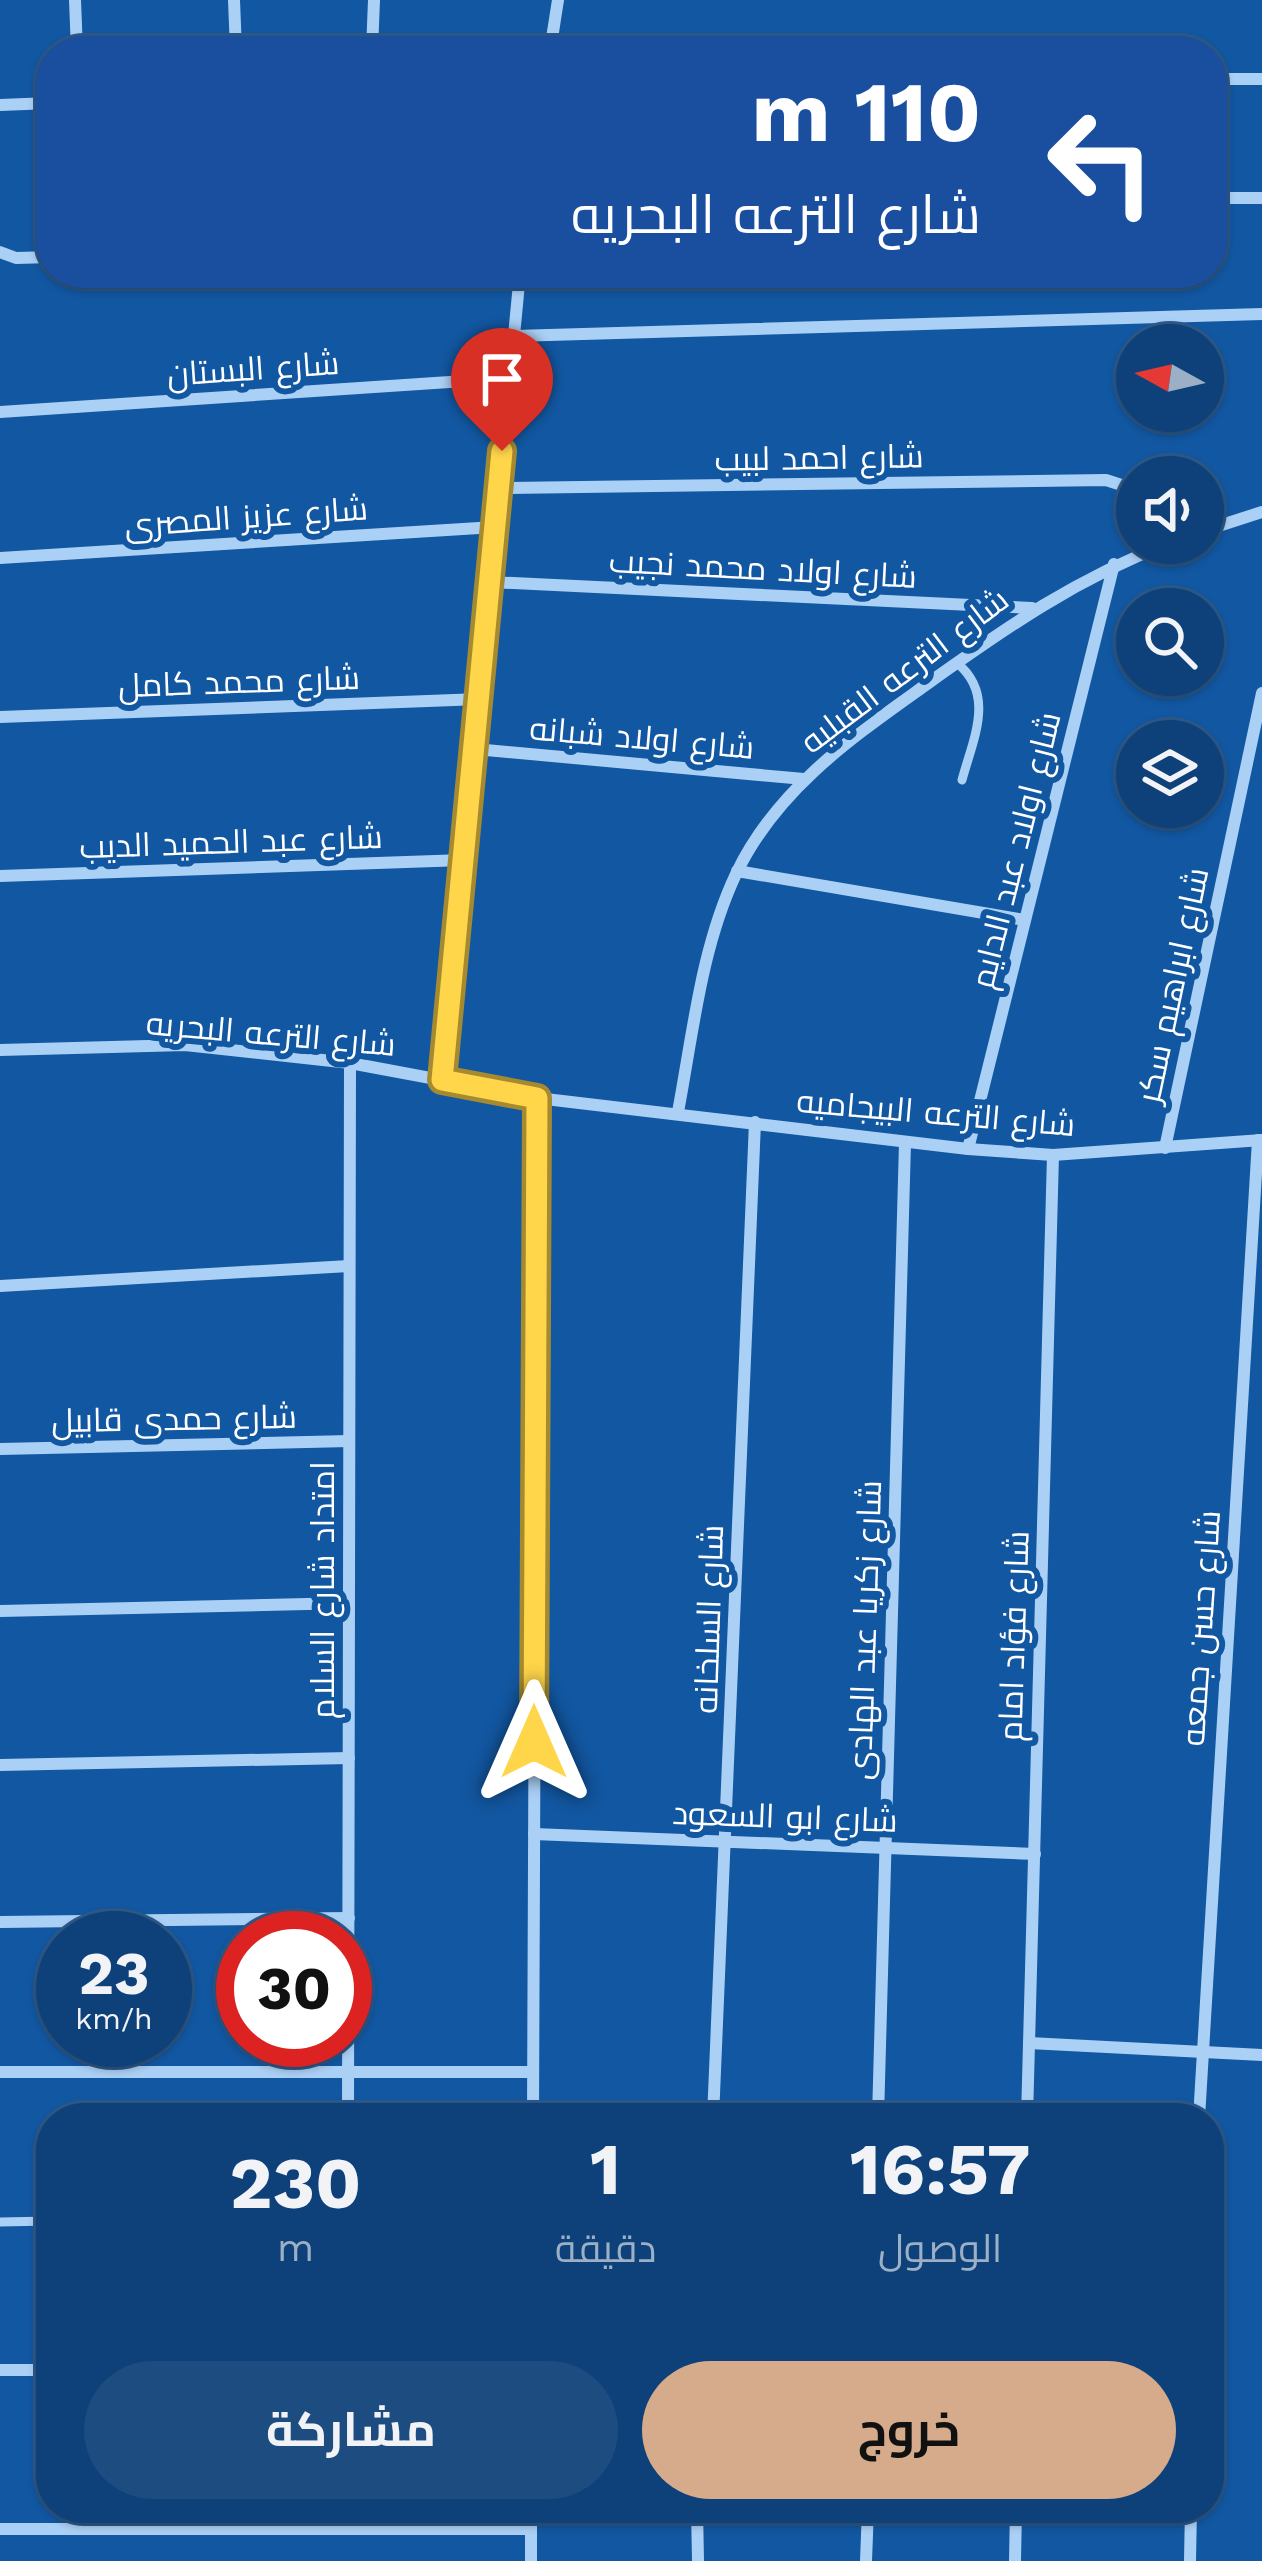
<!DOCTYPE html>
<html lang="ar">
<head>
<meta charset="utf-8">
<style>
  :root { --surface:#0e4179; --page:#1c4c80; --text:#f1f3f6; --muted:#9bafc6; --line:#2e5a8a; --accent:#d6ab8b }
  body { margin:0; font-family:"Work Sans",Cairo,sans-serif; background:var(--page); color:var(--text); direction:rtl; height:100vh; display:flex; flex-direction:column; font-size:45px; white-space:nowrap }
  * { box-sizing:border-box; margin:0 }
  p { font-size:39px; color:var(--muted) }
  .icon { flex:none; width:66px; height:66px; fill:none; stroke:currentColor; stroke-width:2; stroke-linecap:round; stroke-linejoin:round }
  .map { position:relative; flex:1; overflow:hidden; direction:ltr }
  .side { position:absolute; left:36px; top:2103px; width:1188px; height:420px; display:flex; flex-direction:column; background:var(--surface); border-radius:48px; box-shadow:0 3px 9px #0004,0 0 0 3px var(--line); direction:rtl }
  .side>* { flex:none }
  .banner { position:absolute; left:36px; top:36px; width:1191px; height:252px; border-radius:48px; box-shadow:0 3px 9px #0004,0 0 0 3px var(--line); direction:rtl; background:#1a4fa0; color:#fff; overflow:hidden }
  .needle { width:78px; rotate:278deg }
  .controls { position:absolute; left:1116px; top:324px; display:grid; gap:24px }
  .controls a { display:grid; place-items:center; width:108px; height:108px; border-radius:50%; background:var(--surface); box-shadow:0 3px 9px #0004,0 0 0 3px var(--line); font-size:60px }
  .speed { position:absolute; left:36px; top:1911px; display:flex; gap:24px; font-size:60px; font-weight:700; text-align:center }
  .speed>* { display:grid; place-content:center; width:156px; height:156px; border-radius:50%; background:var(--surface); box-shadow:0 3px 9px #0004,0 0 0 3px var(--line); line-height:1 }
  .speed small { font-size:30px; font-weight:400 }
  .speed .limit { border:18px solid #d22; background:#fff; color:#111 }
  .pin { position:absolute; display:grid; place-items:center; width:102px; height:102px; color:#fff; margin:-123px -51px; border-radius:50% 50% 50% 0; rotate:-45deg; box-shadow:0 0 12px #0007 }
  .pin .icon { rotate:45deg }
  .me { position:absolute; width:132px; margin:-66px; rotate:0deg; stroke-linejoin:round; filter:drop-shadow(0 0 9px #0008) }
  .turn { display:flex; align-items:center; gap:42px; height:252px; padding:0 48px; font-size:54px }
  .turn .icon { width:156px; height:156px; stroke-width:2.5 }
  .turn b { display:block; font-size:84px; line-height:102px }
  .eta { display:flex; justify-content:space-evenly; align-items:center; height:204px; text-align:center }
  .eta b { font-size:72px; font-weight:700; line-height:84px }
  .button { display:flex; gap:24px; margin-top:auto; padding:24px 48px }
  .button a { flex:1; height:138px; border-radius:72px; background:var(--accent); color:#111; font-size:48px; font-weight:700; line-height:138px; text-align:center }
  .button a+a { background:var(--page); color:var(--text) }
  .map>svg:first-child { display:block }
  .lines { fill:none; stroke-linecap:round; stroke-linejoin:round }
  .service { stroke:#abd0f5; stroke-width:9 }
  .minor { stroke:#abd0f5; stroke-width:12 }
  .route-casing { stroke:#a68a30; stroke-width:30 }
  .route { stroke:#ffd54a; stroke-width:21 }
  .labels { text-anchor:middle; stroke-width:12; stroke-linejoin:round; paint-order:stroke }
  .street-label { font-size:33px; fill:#fff; stroke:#1257a1 }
</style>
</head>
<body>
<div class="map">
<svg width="1262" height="2561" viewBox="0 0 1262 2561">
  <rect width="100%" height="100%" fill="#1257a1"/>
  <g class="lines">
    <g class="service">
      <path d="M 957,663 C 996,695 973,739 962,780"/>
      <polyline points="0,2222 51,2221"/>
    </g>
    <g class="minor">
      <polyline points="75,0 77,51"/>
      <polyline points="234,0 236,51"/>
      <polyline points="372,51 374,0"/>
      <polyline points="550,51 558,0"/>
      <polyline points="1212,79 1262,79"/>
      <polyline points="0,105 51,103"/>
      <polyline points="1212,198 1262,198"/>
      <polyline points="0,252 16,258 51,257"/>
      <polyline points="514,336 1262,314"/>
      <polyline points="0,412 510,378"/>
      <polyline points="499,488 1106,480 1137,490"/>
      <polyline points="1203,531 1262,512"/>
      <polyline points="0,558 495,527"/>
      <polyline points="491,582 1032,608"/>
      <polyline points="0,717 481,699"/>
      <polyline points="475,749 804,779"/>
      <polyline points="737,871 1025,920"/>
      <polyline points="0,876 464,860"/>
      <polyline points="0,1050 185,1045 350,1063 537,1098 968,1149 1053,1155 1262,1140"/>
      <polyline points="443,1080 520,273"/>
      <path d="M 678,1112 C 693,1033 701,948 736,874 C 777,788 853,737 927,684 C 1007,627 1077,578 1170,543"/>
      <polyline points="1165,1148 1262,693"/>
      <polyline points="968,1149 1114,564"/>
      <polyline points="0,1286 349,1266"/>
      <polyline points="0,1449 349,1441"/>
      <polyline points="0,1611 349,1603"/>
      <polyline points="0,1765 349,1758"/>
      <polyline points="534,1834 1035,1854"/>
      <polyline points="0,1922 349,1918"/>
      <polyline points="1029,2043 1262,2055"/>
      <polyline points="0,2072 533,2072"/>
      <polyline points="348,2118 350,1063"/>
      <polyline points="533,2118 537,1098"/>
      <polyline points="713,2118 755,1122"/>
      <polyline points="878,2118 905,1143"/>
      <polyline points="1027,2118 1053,1155"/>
      <polyline points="1199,2118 1258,1140"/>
      <polyline points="0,2370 51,2370"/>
      <polyline points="697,2508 698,2561"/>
      <polyline points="531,2509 868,2513"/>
      <polyline points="0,2529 531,2529"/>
      <polyline points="531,2561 531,2508"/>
      <polyline points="866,2561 868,2508"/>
      <polyline points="1015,2561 1016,2508"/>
      <polyline points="1190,2561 1191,2508"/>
    </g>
  </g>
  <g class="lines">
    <defs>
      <polyline id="route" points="502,451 442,1080 537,1098 534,1742"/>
    </defs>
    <use href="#route" class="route-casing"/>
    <use href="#route" class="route"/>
  </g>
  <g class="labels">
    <g class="street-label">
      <text transform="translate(253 368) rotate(-4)" y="12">شارع البستان</text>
      <text transform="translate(819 457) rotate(-1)" y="12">شارع احمد لبيب</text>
      <text transform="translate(246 516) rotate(-4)" y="12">شارع عزيز المصرى</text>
      <text transform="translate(763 568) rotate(3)" y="12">شارع اولاد محمد نجيب</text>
      <text transform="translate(904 670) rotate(-37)" y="12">شارع الترعه القبليه</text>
      <text transform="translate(239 681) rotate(-2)" y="12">شارع محمد كامل</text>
      <text transform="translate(642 737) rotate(5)" y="12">شارع اولاد شبانه</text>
      <text transform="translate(231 841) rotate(-2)" y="12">شارع عبد الحميد الديب</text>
      <text transform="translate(1015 850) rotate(-76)" y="12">شارع اولاد عبد الدايم</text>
      <text transform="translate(1172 985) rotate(-78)" y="12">شارع ابراهيم سكر</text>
      <text transform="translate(271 1033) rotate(5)" y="12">شارع الترعه البحريه</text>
      <text transform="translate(936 1112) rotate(5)" y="12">شارع الترعه البيجاميه</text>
      <text transform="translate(174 1418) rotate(-1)" y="12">شارع حمدى قابيل</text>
      <text transform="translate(322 1590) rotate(-90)" y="12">امتداد شارع السلام</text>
      <text transform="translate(708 1619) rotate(-88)" y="12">شارع السلخانه</text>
      <text transform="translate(1200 1628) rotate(-86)" y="12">شارع حسن جمعه</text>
      <text transform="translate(864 1630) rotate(-88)" y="12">شارع زكريا عبد الهادى</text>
      <text transform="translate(1013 1636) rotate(-88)" y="12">شارع فؤاد امام</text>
      <text transform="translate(785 1816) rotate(2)" y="12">شارع ابو السعود</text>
    </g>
  </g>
</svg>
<div class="controls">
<a><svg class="needle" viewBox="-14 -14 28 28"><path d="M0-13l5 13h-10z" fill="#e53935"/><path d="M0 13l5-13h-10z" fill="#9bafc6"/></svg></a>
<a><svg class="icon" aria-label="sound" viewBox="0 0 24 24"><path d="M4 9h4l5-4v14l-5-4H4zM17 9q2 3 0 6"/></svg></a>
<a><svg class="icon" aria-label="search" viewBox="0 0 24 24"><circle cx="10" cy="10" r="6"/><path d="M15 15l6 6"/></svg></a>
<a><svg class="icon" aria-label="layers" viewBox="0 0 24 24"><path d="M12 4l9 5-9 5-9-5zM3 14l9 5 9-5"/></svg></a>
</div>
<div class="speed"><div>23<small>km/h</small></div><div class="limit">30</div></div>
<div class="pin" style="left:502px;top:451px;background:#d93025"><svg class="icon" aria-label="arrive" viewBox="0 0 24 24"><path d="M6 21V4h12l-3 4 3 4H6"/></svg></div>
<svg class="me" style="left:534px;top:1742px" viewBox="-20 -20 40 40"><path d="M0-17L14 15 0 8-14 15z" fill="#ffd54a" stroke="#fff" stroke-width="4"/></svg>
<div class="banner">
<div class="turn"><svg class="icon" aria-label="left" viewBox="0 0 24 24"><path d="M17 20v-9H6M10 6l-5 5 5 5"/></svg><div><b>110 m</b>شارع الترعه البحريه</div></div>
</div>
<section class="side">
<div class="eta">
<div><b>16:57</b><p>الوصول</p></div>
<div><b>1</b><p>دقيقة</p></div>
<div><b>230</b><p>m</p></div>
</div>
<div class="button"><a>خروج</a><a>مشاركة</a></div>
</section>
</div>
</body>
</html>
